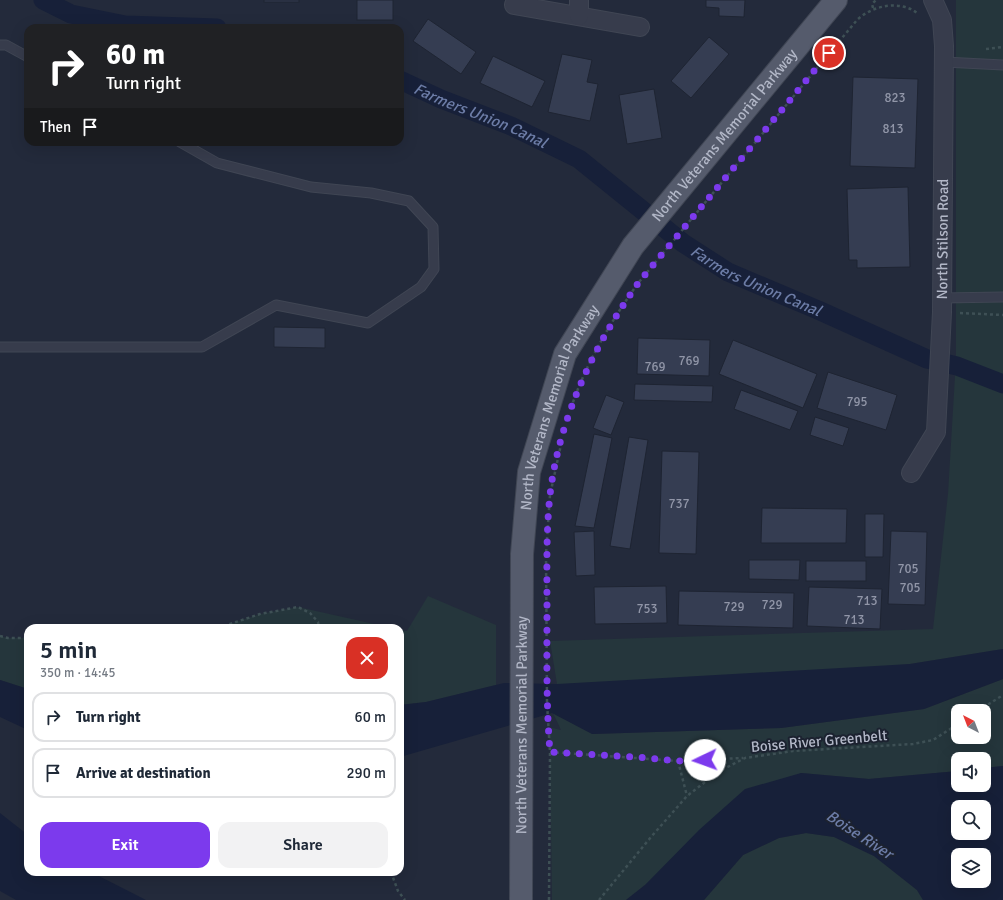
<!DOCTYPE html>
<html lang="en">
<head>
<meta charset="utf-8">
<style>
  :root { --surface:#fff; --page:#f2f2f3; --text:#1f2937; --muted:#747a83; --line:#e0e1e3; --accent:#7c3aed }
  body { margin:0; font-family:Signika,sans-serif; background:var(--page); color:var(--text); height:100vh; display:flex; flex-direction:column; font-size:15px; white-space:nowrap }
  * { box-sizing:border-box; margin:0 }
  p { font-size:13px; color:var(--muted) }
  .icon { flex:none; width:22px; height:22px; fill:none; stroke:currentColor; stroke-width:2; stroke-linecap:round; stroke-linejoin:round }
  .map { position:relative; flex:1; overflow:hidden }
  .side { position:absolute; left:24px; top:624px; width:380px; height:252px; display:flex; flex-direction:column; background:var(--surface); border-radius:12px; box-shadow:0 4px 16px #0002 }
  .side>* { flex:none }
  .hud { position:absolute; left:24px; top:24px; width:380px; height:122px; border-radius:12px; box-shadow:0 4px 16px #0002; background:#202124; color:#fff; overflow:hidden }
  .needle { width:26px; rotate:318deg }
  .fabs { position:absolute; left:951px; top:704px; display:grid; gap:8px }
  .fabs a { display:grid; place-items:center; width:40px; height:40px; border-radius:8px; background:var(--surface); box-shadow:0 4px 16px #0002; font-size:20px }
  .pin { position:absolute; display:grid; place-items:center; width:34px; height:34px; color:#fff; margin:-17px; border:2px solid #fff; border-radius:50%; box-shadow:0 1px 4px #0007 }
  .me { position:absolute; width:44px; margin:-22px; rotate:267deg; stroke-linejoin:round; filter:drop-shadow(0 0 3px #0008) }
  .turn { display:flex; align-items:center; gap:14px; height:84px; padding:0 16px; font-size:18px }
  .turn .icon { width:52px; height:52px; stroke-width:2.5 }
  .turn b { display:block; font-size:28px; line-height:34px }
  .then { display:flex; align-items:center; height:38px; padding:0 16px; background:#0003; gap:8px; font-size:15px }
  .round { display:grid; place-items:center; flex:none; width:42px; height:42px; border-radius:12px; background:var(--page) }
  .head { display:flex; align-items:center; justify-content:space-between; height:68px; padding:0 16px }
  h1 { font-size:24px; font-weight:600; line-height:30px }
  .action { display:flex; gap:8px; margin-top:auto; padding:8px 16px }
  .action a { flex:1; height:46px; border-radius:12px; background:var(--accent); color:#fff; font-size:16px; font-weight:600; line-height:46px; text-align:center }
  .action a+a { background:var(--page); color:var(--text) }
  ul { padding:0; list-style:none }
  li { display:flex; align-items:center; gap:12px; height:50px; margin:0 8px 6px; padding:0 8px; border:2px solid var(--line); border-radius:12px }
  li div { flex:1 }
  li b { display:block; font-size:15px }
  li em { font-style:normal }
  .map>svg:first-child { display:block }
  .green { fill:#25363c; fill-rule:evenodd }
  .water { fill:#172039; fill-rule:evenodd }
  .lines { fill:none; stroke-linecap:round; stroke-linejoin:round }
  .canal { stroke:#172039; stroke-width:19 }
  .building { fill:#353d52; stroke:#1e2432 }
  .service-casing { stroke:#404654; stroke-width:11 }
  .minor-casing { stroke:#404654; stroke-width:20 }
  .primary-casing { stroke:#404654; stroke-width:24 }
  .path { stroke:#3e5055; stroke-width:2.5; stroke-dasharray:3 3; stroke-linecap:butt }
  .service { stroke:#373c4c; stroke-width:9 }
  .minor { stroke:#373c4c; stroke-width:18 }
  .primary { stroke:#555b6c; stroke-width:22 }
  .route { stroke:#7c3aed; stroke-width:7; stroke-dasharray:0 12.6 }
  .labels { text-anchor:middle; stroke-width:4; stroke-linejoin:round; paint-order:stroke }
  .number-label { font-size:13px; fill:#9196a8 }
  .street-label { font-size:15px; fill:#b2b7c7; stroke:#1c2230 }
  .water-label { font-size:16px; font-style:italic; fill:#6c7ca6; stroke:#1c2230 }
</style>
</head>
<body>
<div class="map">
<svg width="1003" height="900" viewBox="0 0 1003 900">
  <rect width="100%" height="100%" fill="#232a3b"/>
  <g class="green">
    <polygon points="956,0 1003,0 1003,649 910,664 563,700 557,684 550,641 933,629 948,494 956,359"/>
    <polygon points="428,596 496,625 496,685 426,702 400,705 400,630 407,631"/>
    <polygon points="298,607 392,628 218,628 260,614"/>
    <polygon points="0,636 8,638 28,638 28,689 0,680"/>
    <path d="M 1003,679 L 1003,766 L 984,768 L 984,759 L 958,759 L 958,771 L 869,779 L 801,773 L 645,885 L 626,900 L 552,900 L 550,752 L 548,727 L 561,730 L 553,713 L 593,734 L 781,728 L 924,709 ZM 958,711 L 984,711 L 984,737 L 958,737 Z"/>
    <polygon points="806,833 834,837 874,856 917,890 923,900 704,900 743,855 779,838"/>
  </g>
  <g class="water">
    <polygon points="1003,649 1003,679 924,709 781,728 592,734 552,713 400,757 400,705 426,702 504,683 557,684 910,664"/>
    <polygon points="0,680 28,689 28,730 0,717"/>
    <path d="M 1003,766 L 1003,900 L 923,900 L 917,890 L 874,856 L 834,837 L 806,833 L 779,838 L 743,855 L 704,900 L 626,900 L 645,885 L 699,830 L 745,789 L 801,773 L 869,779 L 958,771 L 958,785 L 984,785 L 984,768 ZM 958,807 L 984,807 L 984,833 L 958,833 ZM 958,855 L 984,855 L 984,881 L 958,881 Z"/>
    <polygon points="0,813 28,835 28,872 91,872 146,900 16,900 0,891"/>
  </g>
  <g class="lines">
    <g class="canal">
      <polyline points="43,0 71,14 125,25 217,28"/>
      <path id="s1" d="M 400,80 L 441,99 L 511,126 L 579,159 L 683,243 L 728,272 L 818,310 L 927,359 L 957,366 L 1003,384"/>
    </g>
  </g>
  <g class="building">
    <rect x="264" y="0" width="35" height="2"/>
    <rect x="357" y="0" width="36" height="20"/>
    <polygon points="706,0 745,0 744,17 719,16 719,8 706,7"/>
    <polygon points="428,19 476,52 461,74 413,41"/>
    <polygon points="709,37 729,54 691,98 671,81"/>
    <polygon points="562,54 592,60 587,82 598,84 590,121 548,112"/>
    <polygon points="493,56 545,81 532,107 480,83"/>
    <polygon points="853,77 918,79 915,168 850,166"/>
    <polygon points="654,89 662,138 627,144 619,95"/>
    <polygon points="908,187 910,267 857,268 857,260 849,260 847,189"/>
    <polygon points="274,327 325,328 325,348 274,347"/>
    <polygon points="638,338 710,340 709,376 637,374"/>
    <polygon points="733,340 817,374 803,408 719,374"/>
    <polygon points="828,372 897,395 886,430 817,408"/>
    <polygon points="635,384 713,386 712,402 634,400"/>
    <polygon points="741,390 798,411 790,430 734,409"/>
    <polygon points="606,395 624,402 611,435 593,428"/>
    <polygon points="815,417 849,428 843,446 810,435"/>
    <polygon points="594,434 612,438 594,528 575,526"/>
    <polygon points="629,437 648,440 630,549 610,546"/>
    <polygon points="662,451 699,452 696,554 659,553"/>
    <polygon points="762,508 847,509 846,543 761,543"/>
    <polygon points="865,514 884,514 883,557 865,557"/>
    <polygon points="594,531 595,575 576,576 574,532"/>
    <polygon points="891,531 927,532 925,605 888,604"/>
    <polygon points="749,560 800,560 799,580 749,579"/>
    <rect x="806" y="561" width="60" height="20"/>
    <polygon points="666,586 667,623 595,624 594,587"/>
    <polygon points="809,587 882,589 880,629 807,626"/>
    <polygon points="679,591 794,593 793,628 678,625"/>
  </g>
  <g class="lines">
    <defs>
      <g id="service">
        <polyline points="0,45 6,45 28,57"/>
        <polyline points="944,62 1003,65"/>
        <polyline points="942,298 1003,297"/>
        <polyline points="0,347 202,347 276,305 368,323 421,287 434,269 433,227 409,201 371,193 311,187 217,163 180,142"/>
      </g>
      <g id="minor">
        <polyline points="514,5 640,27"/>
        <polyline points="579,16 579,0"/>
        <path id="s2" d="M 911,473 L 936,432 L 942,312 L 944,46 L 942,20 L 933,0"/>
      </g>
      <g id="primary">
        <path id="s3" d="M 521,900 L 522,554 L 529,472 L 565,354 L 633,246 L 836,0"/>
      </g>
    </defs>
    <use href="#service" class="service-casing"/>
    <use href="#minor" class="minor-casing"/>
    <use href="#primary" class="primary-casing"/>
    <g class="path">
      <polyline points="873,8 872,4 876,0"/>
      <polyline points="986,49 1003,47"/>
      <polyline points="960,313 1003,315"/>
      <path d="M 571,408 C 586,363 611,321 639,282 L 857,20 C 873,5 900,0 917,13"/>
      <polyline points="218,628 260,614 298,607 310,613 318,622 319,628"/>
      <polyline points="0,636 8,638 28,638"/>
      <polyline points="978,711 1003,695"/>
      <polyline points="550,752 678,761 743,758"/>
      <polyline points="678,761 687,796"/>
      <polyline points="391,872 398,891 405,900"/>
      <polyline points="549,900 550,752 547,703 546,554 550,495 562,440"/>
      <polyline points="599,900 651,837 687,796 718,772 745,758 793,751 913,744 933,740 958,724"/>
    </g>
    <use href="#service" class="service"/>
    <use href="#minor" class="minor"/>
    <use href="#primary" class="primary"/>
  </g>
  <g class="lines">
    <path class="route" d="M 705,760 L 678,761 L 636,757 L 550,752 C 546,704 547,655 547,607 C 547,569 546,532 550,495 C 559,418 594,345 639,282 L 829,53"/>
  </g>
  <g class="labels">
    <g class="number-label">
      <text x="895" y="102">823</text>
      <text x="893" y="133">813</text>
      <text x="689" y="365">769</text>
      <text x="655" y="371">769</text>
      <text x="857" y="406">795</text>
      <text x="679" y="508">737</text>
      <text x="908" y="573">705</text>
      <text x="910" y="592">705</text>
      <text x="867" y="605">713</text>
      <text x="772" y="609">729</text>
      <text x="734" y="611">729</text>
      <text x="647" y="613">753</text>
      <text x="854" y="624">713</text>
    </g>
    <g class="street-label">
      <text dy="5" stroke="none"><textPath href="#s3" startOffset="823">North Veterans Memorial Parkway</textPath></text>
      <text dy="5" stroke="none"><textPath href="#s2" startOffset="241">North Stilson Road</textPath></text>
      <text dy="5" stroke="none"><textPath href="#s3" startOffset="499">North Veterans Memorial Parkway</textPath></text>
      <text dy="5" stroke="none"><textPath href="#s3" startOffset="175">North Veterans Memorial Parkway</textPath></text>
      <text transform="translate(819 741) rotate(-5)" y="5">Boise River Greenbelt</text>
    </g>
    <g class="water-label">
      <text dy="6" stroke="none"><textPath href="#s1" startOffset="88">Farmers Union Canal</textPath></text>
      <text dy="6" stroke="none"><textPath href="#s1" startOffset="412">Farmers Union Canal</textPath></text>
      <text transform="translate(860 834) rotate(33)" y="6">Boise River</text>
    </g>
  </g>
</svg>
<div class="fabs">
<a><svg class="needle" viewBox="-14 -14 28 28"><path d="M0-13l5 13h-10z" fill="#e53935"/><path d="M0 13l5-13h-10z" fill="#747a83"/></svg></a>
<a><svg class="icon" aria-label="sound" viewBox="0 0 24 24"><path d="M4 9h4l5-4v14l-5-4H4zM17 9q2 3 0 6"/></svg></a>
<a><svg class="icon" aria-label="search" viewBox="0 0 24 24"><circle cx="10" cy="10" r="6"/><path d="M15 15l6 6"/></svg></a>
<a><svg class="icon" aria-label="layers" viewBox="0 0 24 24"><path d="M12 4l9 5-9 5-9-5zM3 14l9 5 9-5"/></svg></a>
</div>
<div class="pin" style="left:829px;top:53px;background:#d93025"><svg class="icon" aria-label="arrive" viewBox="0 0 24 24"><path d="M6 21V4h12l-3 4 3 4H6"/></svg></div>
<svg class="me" style="left:705px;top:760px" viewBox="-20 -20 40 40"><circle r="19" fill="#fff"/><path d="M0-13L10 11 0 6-10 11z" fill="#7c3aed"/></svg>
<div class="hud">
<div class="turn"><svg class="icon" aria-label="right" viewBox="0 0 24 24"><path d="M7 20v-9h11M14 6l5 5-5 5"/></svg><div><b>60 m</b>Turn right</div></div>
<div class="then">Then<svg class="icon" aria-label="arrive" viewBox="0 0 24 24"><path d="M6 21V4h12l-3 4 3 4H6"/></svg></div>
</div>
<section class="side">
<div class="head"><div><h1>5 min</h1><p>350 m · 14:45</p></div><a class="round" style="background:#d93025;color:#fff"><svg class="icon" aria-label="close" viewBox="0 0 24 24"><path d="M6 6l12 12M18 6L6 18"/></svg></a></div>
<ul>
<li><svg class="icon" aria-label="right" viewBox="0 0 24 24"><path d="M7 20v-9h11M14 6l5 5-5 5"/></svg><div><b>Turn right</b></div><em>60 m</em></li>
<li><svg class="icon" aria-label="arrive" viewBox="0 0 24 24"><path d="M6 21V4h12l-3 4 3 4H6"/></svg><div><b>Arrive at destination</b></div><em>290 m</em></li>
</ul>
<div class="action"><a>Exit</a><a>Share</a></div>
</section>
</div>
</body>
</html>
